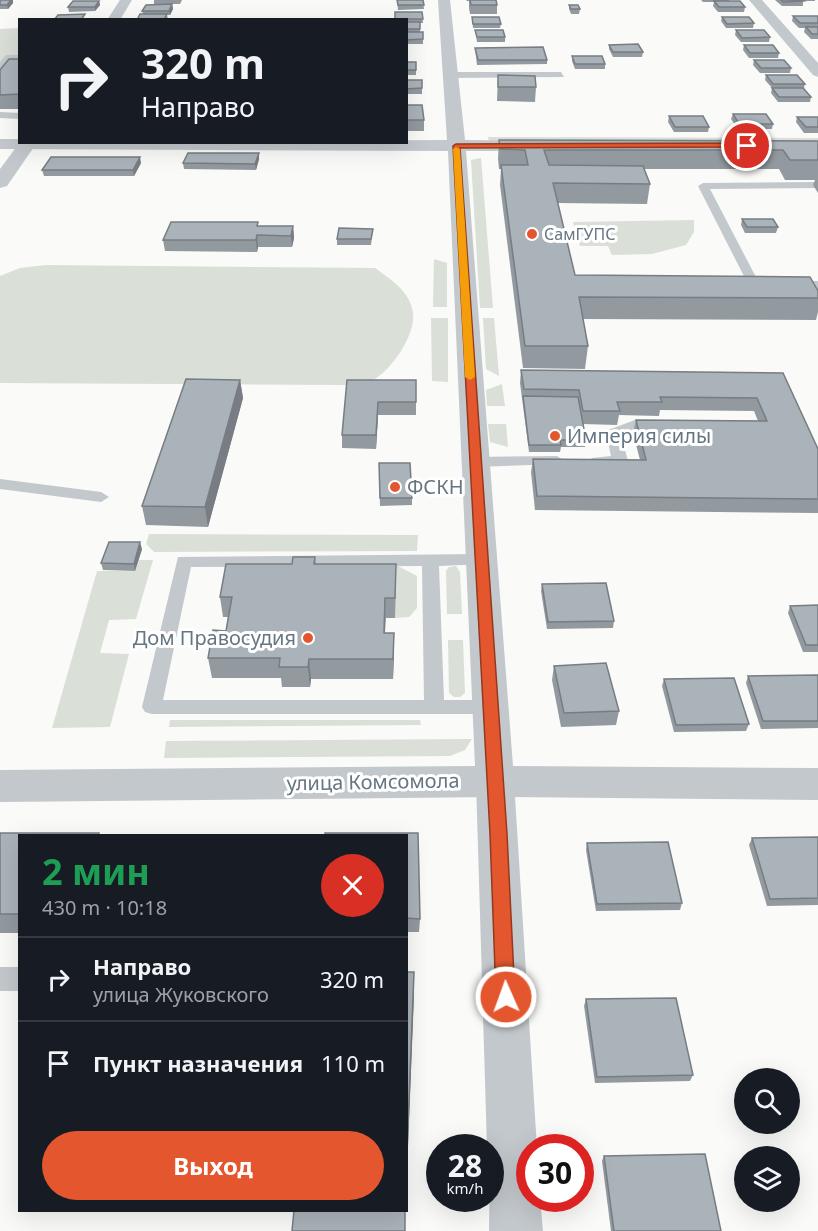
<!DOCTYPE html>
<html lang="ru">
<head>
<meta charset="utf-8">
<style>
  :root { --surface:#171b24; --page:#242831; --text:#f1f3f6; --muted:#9ea1a6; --line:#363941; --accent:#e4572e }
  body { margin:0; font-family:"Noto Sans",sans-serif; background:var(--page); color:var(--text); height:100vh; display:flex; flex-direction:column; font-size:22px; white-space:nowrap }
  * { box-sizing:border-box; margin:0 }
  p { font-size:20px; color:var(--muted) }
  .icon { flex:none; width:33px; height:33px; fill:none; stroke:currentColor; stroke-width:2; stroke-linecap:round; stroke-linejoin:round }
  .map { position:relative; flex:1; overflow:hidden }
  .details { position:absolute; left:18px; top:834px; width:390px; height:378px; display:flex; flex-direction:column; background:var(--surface); border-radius:0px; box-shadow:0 6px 24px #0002 }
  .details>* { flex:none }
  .top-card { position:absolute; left:18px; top:18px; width:390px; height:126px; border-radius:0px; box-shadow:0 6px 24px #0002; background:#171b24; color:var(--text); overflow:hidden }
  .fabs { position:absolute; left:734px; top:1068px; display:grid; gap:12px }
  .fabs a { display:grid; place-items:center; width:66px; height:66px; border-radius:50%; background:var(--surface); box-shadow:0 6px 24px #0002; font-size:30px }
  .speed { position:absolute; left:426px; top:1134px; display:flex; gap:12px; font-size:30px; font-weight:700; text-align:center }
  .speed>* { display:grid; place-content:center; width:78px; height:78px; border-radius:50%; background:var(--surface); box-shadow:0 6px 24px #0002; line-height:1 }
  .speed small { font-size:15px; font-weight:400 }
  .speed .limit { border:9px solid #d22; background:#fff; color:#111 }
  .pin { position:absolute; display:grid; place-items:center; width:51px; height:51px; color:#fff; margin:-26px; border:3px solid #fff; border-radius:50%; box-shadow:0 2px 6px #0007 }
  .me { position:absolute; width:66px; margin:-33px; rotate:358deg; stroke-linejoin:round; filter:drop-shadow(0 0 4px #0008) }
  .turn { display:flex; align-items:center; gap:21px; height:126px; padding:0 24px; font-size:27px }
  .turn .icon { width:78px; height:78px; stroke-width:2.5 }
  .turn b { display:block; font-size:42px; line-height:51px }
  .round { display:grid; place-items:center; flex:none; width:63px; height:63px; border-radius:32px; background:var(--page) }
  .summary { display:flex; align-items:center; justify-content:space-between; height:102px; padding:0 24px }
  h1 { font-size:36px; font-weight:700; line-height:45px; color:#1e9e55 }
  .primary-button { display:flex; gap:12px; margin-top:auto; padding:12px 24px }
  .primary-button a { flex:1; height:69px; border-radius:36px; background:var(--accent); color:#fff; font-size:24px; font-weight:700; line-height:69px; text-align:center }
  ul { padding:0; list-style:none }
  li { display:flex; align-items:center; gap:18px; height:84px; padding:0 24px; border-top:2px solid var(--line) }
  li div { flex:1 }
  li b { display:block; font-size:22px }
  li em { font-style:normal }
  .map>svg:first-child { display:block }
  .green { fill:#dadfd7 }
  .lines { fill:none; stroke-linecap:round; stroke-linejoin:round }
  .service { fill:#c3c8cc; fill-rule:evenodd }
  .minor { fill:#c3c8cc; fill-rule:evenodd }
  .tertiary { fill:#c3c8cc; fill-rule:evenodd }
  .wall { fill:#929a9f }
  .shaded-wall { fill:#777d82 }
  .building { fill:#aab3b9; stroke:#777d82; stroke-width:1.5 }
  .route { fill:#e4572e; stroke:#94391e; stroke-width:1.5 }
  .slow { fill:#f59e0b }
  .poi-dot { fill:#e4572e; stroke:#fff; stroke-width:2 }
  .labels { text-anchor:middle; stroke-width:6; stroke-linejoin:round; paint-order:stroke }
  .far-poi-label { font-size:16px; fill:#657683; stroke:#fff; text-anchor:start }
  .poi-label { font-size:20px; fill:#657683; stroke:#fff; text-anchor:start }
  .street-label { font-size:20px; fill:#657683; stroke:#fff }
</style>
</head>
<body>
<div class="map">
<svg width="818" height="1231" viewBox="0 0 818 1231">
  <rect width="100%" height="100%" fill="#fafaf8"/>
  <g class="green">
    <polygon points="19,28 19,55 6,55 0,63 0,29"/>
    <polygon points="488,137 818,138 818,142 489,141"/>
    <polygon points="481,158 493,308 480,308 471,160"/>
    <polygon points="694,220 694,232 686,245 652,254 612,255 608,246 580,246 573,222"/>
    <polygon points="434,259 447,263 447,307 433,307"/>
    <path d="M 46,265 L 375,268 C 390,279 411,292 413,313 C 416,336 388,377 366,383 C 359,385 350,385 342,385 L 0,383 L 0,276 L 20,268 Z"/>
    <polygon points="431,318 448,318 448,382 432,381"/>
    <polygon points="483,318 494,318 499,376 486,369"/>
    <polygon points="502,384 505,406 487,406 486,390"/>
    <polygon points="488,424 506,424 508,447 490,442"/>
    <polygon points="149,534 418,535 417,551 154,552 146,544"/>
    <polygon points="139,560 153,560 136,619 109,620 100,653 129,654 110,727 52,728 97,571 135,571"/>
    <polygon points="396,565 417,576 417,608 409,617 395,618 329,574"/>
    <polygon points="456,566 460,572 462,614 447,614 446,571 449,567"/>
    <polygon points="448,640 463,640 465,693 460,697 454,697 449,693"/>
    <polygon points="170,720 420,720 421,725 169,727"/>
    <polygon points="472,739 465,750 450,756 164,758 166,741"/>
  </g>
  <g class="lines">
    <g class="service">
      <polygon points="6,55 20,55 20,59 11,59 0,69 0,62"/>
      <polygon points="561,72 564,77 450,78 446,75 450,72"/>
      <polygon points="0,112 20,113 20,119 0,118"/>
      <polygon points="818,182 818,188 710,189 758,281 818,281 818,289 750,288 698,186 703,183"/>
      <polygon points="635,420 658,420 665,424 658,428 637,428 621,435 628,461 625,464 592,464 589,461 592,458 611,456 606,433 608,430"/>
      <polygon points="557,456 565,461 562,464 475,467 467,462 475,457"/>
      <polygon points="0,479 101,492 109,497 101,502 0,489"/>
      <path d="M 481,554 L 490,560 L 487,564 L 439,566 L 444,700 L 490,700 L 497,702 L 500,707 L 497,712 L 490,714 L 152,714 L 145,712 L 142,707 L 178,557 ZM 422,566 L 424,700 L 163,700 L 191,567 Z"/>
      <rect x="0" y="967" width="20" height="24"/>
    </g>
    <g class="minor">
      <polygon points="120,0 132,0 120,20 107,20"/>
      <polygon points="749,0 762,0 818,63 818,77 813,75"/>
      <polygon points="20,142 36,144 7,186 0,188 0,169"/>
      <polygon points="495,765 509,770 514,781 537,1148 530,1148 530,1198 540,1198 543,1231 489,1231 490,1148 487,1148 476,781 481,770"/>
    </g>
    <polygon class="tertiary" points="438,0 450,0 465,140 543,141 552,146 543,151 466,151 513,766 818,768 818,800 495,797 0,802 0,770 475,766 448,151 0,149 0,139 20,139 20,142 447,140"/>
  </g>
  <g class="wall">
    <polygon points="0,0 13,0 13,3 8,9 0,9"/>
    <polygon points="154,0 182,0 180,4 154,4"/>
    <polygon points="397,0 423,0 424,9 398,10"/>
    <polygon points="466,0 496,0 497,5 497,14 470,14 469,8 469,1 467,1"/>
    <polygon points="701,0 729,0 729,1 745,7 744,12 718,12 713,6 714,2 703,2"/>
    <polygon points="775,0 815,0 815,1 803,1 803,6 782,6"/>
    <polygon points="99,1 100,5 95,11 69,12 68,7"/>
    <polygon points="172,4 173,9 170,15 167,15 168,19 143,14 142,11"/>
    <polygon points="569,5 580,9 579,14 571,14 569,9"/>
    <polygon points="395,12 422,12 423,23 420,23 420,32 423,32 423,44 406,44 406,20 395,20"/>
    <polygon points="793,16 818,16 818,39 811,39 804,32 805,28 799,28 792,21"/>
    <polygon points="472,17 501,24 500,28 473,28"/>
    <polygon points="722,17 754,23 753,28 726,28 721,21"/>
    <polygon points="475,30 505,37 505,42 477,42"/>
    <polygon points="736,30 770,37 769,42 741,42 735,35"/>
    <polygon points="609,45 643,52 642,57 613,57 609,49"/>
    <polygon points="744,45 779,53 778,58 749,58 743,50"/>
    <polygon points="475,48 547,60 547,64 477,65"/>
    <polygon points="572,56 605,64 605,69 575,69 572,61"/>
    <polygon points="20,59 20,109 0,109 0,70"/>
    <polygon points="754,60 791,68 790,73 760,73 753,65"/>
    <rect x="406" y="62" width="10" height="13"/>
    <polygon points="498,75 536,87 535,102 497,101"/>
    <polygon points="766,75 805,84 804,88 811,97 810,102 778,102 771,93 772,88 765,80"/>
    <rect x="406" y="80" width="16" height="14"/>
    <polygon points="406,105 424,120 424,131 406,131"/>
    <polygon points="733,114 773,124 772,129 738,129 731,119"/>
    <polygon points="669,116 709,127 708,132 674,132 668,122"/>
    <polygon points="797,117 818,117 818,133 804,133 796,122"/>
    <polygon points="499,140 818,141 818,193 813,185 815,180 785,180 779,169 644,169 650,184 647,204 558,203 575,275 818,291 818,312 816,320 583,319 588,346 585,369 523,368 500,185 501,169 499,169 498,159"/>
    <polygon points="259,153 259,159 256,170 184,169 183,163"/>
    <polygon points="141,163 134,176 44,176 42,170"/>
    <polygon points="742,219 778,227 776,233 745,233 741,225"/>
    <polygon points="258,226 293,226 294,238 292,247 258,247 257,252 165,251 163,240"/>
    <polygon points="373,229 371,245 337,245 337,239"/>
    <polygon points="521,370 783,373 818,449 818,513 535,510 531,472 533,459 640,460 633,433 636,420 758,421 754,411 660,410 659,416 619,415 617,425 583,424 586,440 585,447 561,447 560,452 529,452 520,383"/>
    <polygon points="240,380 243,398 208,527 146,525 142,506"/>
    <polygon points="347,380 416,380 416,415 378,415 376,449 342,448 342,435"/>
    <polygon points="379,463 412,498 412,505 380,506"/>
    <polygon points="142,549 135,571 103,570 101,563"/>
    <polygon points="315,557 316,564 396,584 395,618 386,618 385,633 394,652 393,679 311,679 310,687 282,687 281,678 212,678 208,658 226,631 228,617 223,617 220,597 292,564"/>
    <polygon points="542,584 614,621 613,628 547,629 541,591"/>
    <polygon points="818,605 818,652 803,652 788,613 790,606"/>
    <polygon points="554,666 619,711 616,725 561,727 552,680"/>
    <polygon points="818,675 818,728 761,729 746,683 748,676"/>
    <polygon points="664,679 749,724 746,731 674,732 662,686"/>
    <polygon points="0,833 20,836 20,933 0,933"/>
    <polygon points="406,836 420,919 419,932 406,932"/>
    <polygon points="818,837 818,905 767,906 749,845 752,838"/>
    <polygon points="587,843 682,903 680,910 596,911 586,850"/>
    <polygon points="586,999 693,1075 690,1081 595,1083 584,1006"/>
    <polygon points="604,1156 721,1231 611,1231 602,1161"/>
  </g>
  <g class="shaded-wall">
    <polygon points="11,0 13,0 13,3 8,9 7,5"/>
    <polygon points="99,1 100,5 95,11 95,7"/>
    <polygon points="172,4 173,9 170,15 169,11"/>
    <polygon points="259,153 259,159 256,170 255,164"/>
    <polygon points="140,157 141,163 134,176 133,170"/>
    <polygon points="293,226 294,238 292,247 291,236"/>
    <polygon points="257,235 258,247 257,252 256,240"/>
    <polygon points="240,380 243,398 208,527 205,507"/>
    <polygon points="378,402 378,415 376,449 376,435"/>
    <polygon points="140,542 142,549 135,571 134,564"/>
    <polygon points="394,633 394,652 393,679 393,659"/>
    <polygon points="309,659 311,679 310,687 308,667"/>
    <polygon points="414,972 414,995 406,1197 406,1177"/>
  </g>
  <g class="building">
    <polygon points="0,0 11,0 7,5 0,5"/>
    <polygon points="397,0 423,0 424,5 398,5"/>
    <polygon points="470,0 496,0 497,5 471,5"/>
    <polygon points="781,0 802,0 804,1 783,2"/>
    <polygon points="73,1 99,1 95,7 68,7"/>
    <polygon points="714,1 740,1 745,7 719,7"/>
    <polygon points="172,4 169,11 142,11 146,5"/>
    <polygon points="569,5 578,5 580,9 571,9"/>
    <polygon points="395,12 422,12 423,19 395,19"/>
    <polygon points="85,14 81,20 54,20 58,15"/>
    <polygon points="140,14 167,14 164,20 137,20"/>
    <polygon points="793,16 818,16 818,23 800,23"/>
    <polygon points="472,17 499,17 501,24 473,24"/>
    <polygon points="722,17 749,17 754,23 727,24"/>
    <rect x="406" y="22" width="14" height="7"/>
    <polygon points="806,27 818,27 818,34 812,34"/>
    <polygon points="475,30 503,30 505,37 477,37"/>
    <polygon points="736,30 764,30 770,37 742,38"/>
    <polygon points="406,32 423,32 423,39 406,40"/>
    <polygon points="638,44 643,52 613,52 609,45"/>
    <polygon points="744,45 773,45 779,53 750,53"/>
    <polygon points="543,47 547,60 478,60 475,48"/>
    <polygon points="572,56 602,56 605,64 575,64"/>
    <polygon points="9,59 20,59 20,94 0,95 0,70"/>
    <polygon points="754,60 784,60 791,68 761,68"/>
    <rect x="406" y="62" width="10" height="8"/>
    <polygon points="498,75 535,76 536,87 498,87"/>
    <polygon points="766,75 797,75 805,84 773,84"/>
    <polygon points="406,80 422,80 422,88 406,89"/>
    <polygon points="772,88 803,88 811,97 779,97"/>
    <polygon points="406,105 422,105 424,120 406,120"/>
    <polygon points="733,114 766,114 773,124 739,124"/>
    <polygon points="669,116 703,116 709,127 675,127"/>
    <polygon points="797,117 818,117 818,127 806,127"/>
    <polygon points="499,140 818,141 818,160 790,160 783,150 544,150 549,165 643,166 650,184 553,183 575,275 810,277 818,291 818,298 579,297 588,346 525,346 501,165 528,165 525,150 500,149"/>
    <polygon points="188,153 259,153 255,164 183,163"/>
    <polygon points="51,157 140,157 133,170 42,170"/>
    <polygon points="742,219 773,219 778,227 747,227"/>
    <polygon points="171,222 258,222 257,226 293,226 291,236 257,235 256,240 163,240"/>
    <polygon points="339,228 373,229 371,239 337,239"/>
    <polygon points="521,370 783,373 818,449 818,499 537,496 533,459 646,460 636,420 767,421 757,398 660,397 662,402 617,402 620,411 583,411 579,390 524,389"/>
    <polygon points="186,379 240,380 205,507 142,506"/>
    <polygon points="347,380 416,380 416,402 378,402 376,435 342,435"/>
    <polygon points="523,396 578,397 586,440 560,440 561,445 529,445"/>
    <polygon points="379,463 410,463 412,498 380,498"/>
    <polygon points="109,542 140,542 134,564 101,563"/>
    <polygon points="293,557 315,557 314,564 396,564 395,598 385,598 384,633 394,633 393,659 309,659 308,667 279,667 280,658 208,658 213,630 226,631 232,597 220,597 226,564 292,564"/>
    <polygon points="606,583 614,621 548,622 542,584"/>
    <polygon points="818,605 818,645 806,645 790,606"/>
    <polygon points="606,663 619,711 564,713 554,666"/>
    <polygon points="818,675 818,721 763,721 748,676"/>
    <polygon points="734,678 749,724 676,725 664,679"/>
    <polygon points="0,833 99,833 98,836 20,836 20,914 0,914"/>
    <polygon points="325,833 418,833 420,919 406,918 406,836 325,836"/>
    <polygon points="818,837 818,898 770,899 752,838"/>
    <polygon points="668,842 682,903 597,904 587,843"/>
    <polygon points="406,972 414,972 406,1177"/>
    <polygon points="676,998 693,1075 597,1077 586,999"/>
    <polygon points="705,1154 721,1231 614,1231 604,1156"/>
    <polygon points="294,1210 405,1210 405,1231 292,1231"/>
  </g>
  <polygon class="route" points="747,143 749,147 460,148 507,834 515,997 512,1004 506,1006 499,1004 496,997 490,834 453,146 456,144"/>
  <polygon class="slow" points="456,147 460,149 475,377 470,380 465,377 453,149"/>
  <g class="poi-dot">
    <circle cx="532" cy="234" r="6"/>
    <circle cx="555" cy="436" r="6"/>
    <circle cx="395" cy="487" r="6"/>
    <circle cx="308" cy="638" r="6"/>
  </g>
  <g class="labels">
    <g class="far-poi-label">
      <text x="544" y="240">СамГУПС</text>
    </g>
    <g class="poi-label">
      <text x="567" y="443">Империя силы</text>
      <text x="407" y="494">ФСКН</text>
      <text x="296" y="645" text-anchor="end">Дом Правосудия</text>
    </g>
    <g class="street-label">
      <text transform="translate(373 782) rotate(-1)" y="7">улица Комсомола</text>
    </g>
  </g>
</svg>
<div class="fabs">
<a><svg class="icon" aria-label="search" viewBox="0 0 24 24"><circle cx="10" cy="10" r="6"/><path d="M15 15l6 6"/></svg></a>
<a><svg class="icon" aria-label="layers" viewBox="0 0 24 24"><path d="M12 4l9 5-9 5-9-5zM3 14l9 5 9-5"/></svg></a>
</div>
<div class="speed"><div>28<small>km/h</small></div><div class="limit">30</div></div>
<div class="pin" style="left:747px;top:146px;background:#d93025"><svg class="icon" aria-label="arrive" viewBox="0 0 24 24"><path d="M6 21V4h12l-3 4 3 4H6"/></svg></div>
<svg class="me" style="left:506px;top:997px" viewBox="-20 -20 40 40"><circle r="17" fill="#e4572e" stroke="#fff" stroke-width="3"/><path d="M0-11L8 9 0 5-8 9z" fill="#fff"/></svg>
<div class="top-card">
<div class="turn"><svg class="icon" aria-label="right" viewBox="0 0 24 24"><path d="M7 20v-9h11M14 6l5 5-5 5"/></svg><div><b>320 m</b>Направо</div></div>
</div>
<section class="details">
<div class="summary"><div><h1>2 мин</h1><p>430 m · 10:18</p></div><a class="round" style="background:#d93025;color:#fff"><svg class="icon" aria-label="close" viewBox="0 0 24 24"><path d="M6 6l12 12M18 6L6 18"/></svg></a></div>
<ul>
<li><svg class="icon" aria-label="right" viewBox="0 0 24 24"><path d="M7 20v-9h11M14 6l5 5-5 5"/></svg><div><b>Направо</b><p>улица Жуковского</p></div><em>320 m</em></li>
<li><svg class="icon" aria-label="arrive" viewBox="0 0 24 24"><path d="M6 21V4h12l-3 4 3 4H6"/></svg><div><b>Пункт назначения</b></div><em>110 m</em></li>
</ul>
<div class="primary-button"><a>Выход</a></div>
</section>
</div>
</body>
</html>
